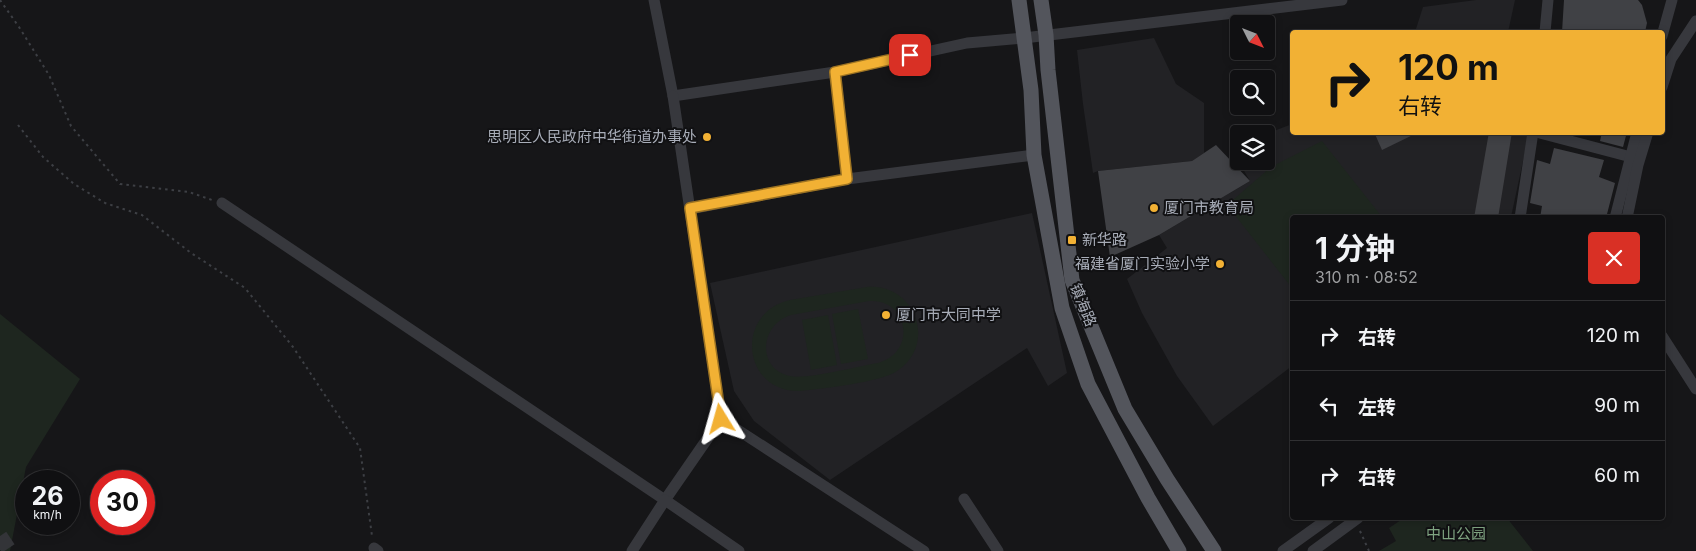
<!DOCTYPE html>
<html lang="zh">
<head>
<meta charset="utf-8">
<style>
  :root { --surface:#101012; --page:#19191b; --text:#f1f3f6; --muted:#9c9d9f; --line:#303032 }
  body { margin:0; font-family:Inter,"Noto Sans SC",sans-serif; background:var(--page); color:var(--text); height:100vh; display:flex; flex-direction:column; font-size:19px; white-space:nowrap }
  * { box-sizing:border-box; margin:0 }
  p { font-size:16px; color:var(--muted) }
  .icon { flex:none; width:28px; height:28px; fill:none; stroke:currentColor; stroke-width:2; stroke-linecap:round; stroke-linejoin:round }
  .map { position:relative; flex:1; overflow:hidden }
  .side { position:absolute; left:1290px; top:215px; width:375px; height:305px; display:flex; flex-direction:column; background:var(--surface); border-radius:5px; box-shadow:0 2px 8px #0003,0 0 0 1px var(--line) }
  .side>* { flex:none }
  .banner { position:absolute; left:1290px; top:30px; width:375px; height:105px; border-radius:5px; box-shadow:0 2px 8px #0003,0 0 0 1px var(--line); background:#f2b134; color:#111; overflow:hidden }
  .needle { width:32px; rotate:132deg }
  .tools { position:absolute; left:1230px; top:15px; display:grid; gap:10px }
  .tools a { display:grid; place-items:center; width:45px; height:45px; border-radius:5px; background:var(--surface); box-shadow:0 2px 8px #0003,0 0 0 1px var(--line); font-size:25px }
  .speed { position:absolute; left:15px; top:470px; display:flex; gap:10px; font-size:25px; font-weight:700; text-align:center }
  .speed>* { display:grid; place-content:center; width:65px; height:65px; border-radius:50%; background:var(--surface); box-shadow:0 2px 8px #0003,0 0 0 1px var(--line); line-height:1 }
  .speed small { font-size:12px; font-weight:400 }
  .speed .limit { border:8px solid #d22; background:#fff; color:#111 }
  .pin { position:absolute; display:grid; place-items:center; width:42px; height:42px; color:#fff; margin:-21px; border-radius:10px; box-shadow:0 2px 8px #0006 }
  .me { position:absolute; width:55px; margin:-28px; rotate:352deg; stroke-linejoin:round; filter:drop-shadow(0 0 4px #0008) }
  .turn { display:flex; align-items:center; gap:18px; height:105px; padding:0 25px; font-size:22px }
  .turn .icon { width:65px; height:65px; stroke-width:2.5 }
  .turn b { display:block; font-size:35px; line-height:42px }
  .round { display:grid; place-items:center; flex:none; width:52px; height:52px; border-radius:5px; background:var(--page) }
  .summary { display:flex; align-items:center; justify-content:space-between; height:85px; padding:0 25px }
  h1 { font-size:30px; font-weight:700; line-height:38px }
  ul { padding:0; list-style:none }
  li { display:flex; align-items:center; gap:15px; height:70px; padding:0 25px; border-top:1px solid var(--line) }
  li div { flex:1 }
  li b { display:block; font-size:19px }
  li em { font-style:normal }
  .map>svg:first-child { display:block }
  .built { fill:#222225 }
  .green { fill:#1e261f; fill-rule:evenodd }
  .building { fill:#404145 }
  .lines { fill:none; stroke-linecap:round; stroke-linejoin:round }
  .major-tunnel { stroke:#333438; stroke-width:15; stroke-dasharray:15 8; stroke-linecap:butt }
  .path { stroke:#3d3f44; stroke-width:2; stroke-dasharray:2.5 4; stroke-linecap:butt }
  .minor { stroke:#37383d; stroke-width:11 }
  .major { stroke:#53555c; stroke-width:15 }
  .route-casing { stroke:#9d7322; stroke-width:12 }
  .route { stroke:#f2b134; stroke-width:9 }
  .poi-dot { fill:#f2b134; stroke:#111113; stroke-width:2 }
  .labels { text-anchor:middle; stroke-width:4; stroke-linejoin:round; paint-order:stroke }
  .poi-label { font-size:15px; fill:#a8adb8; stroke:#111113; text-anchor:start }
  .street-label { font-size:15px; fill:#a8adb8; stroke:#111113 }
  .park-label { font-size:15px; fill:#7fa381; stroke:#111113 }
</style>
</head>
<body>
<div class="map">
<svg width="1696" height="551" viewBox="0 0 1696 551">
  <rect width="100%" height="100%" fill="#161618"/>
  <g class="built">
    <polygon points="1476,0 1515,0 1508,32 1415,32 1423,7"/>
    <polygon points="1154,38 1176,84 1204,103 1204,153 1192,161 1098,171 1093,173 1083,104 1077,50"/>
    <polygon points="1292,124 1292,132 1529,133 1511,217 1292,218 1292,366 1213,426 1177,376 1142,313 1127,279 1167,248 1159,235 1250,181 1230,147 1239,144 1239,161 1266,161 1266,134"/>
    <polygon points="1032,213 1067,373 1048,386 1027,348 830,480 754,421 734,391 710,283"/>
  </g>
  <g class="green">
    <polygon points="1322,141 1382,217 1292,218 1292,288 1227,205 1271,167"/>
    <path d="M 867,287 C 915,283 938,344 897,371 C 882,382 820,389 800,391 C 742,392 734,313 790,300 ZM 869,301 C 909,298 917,353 878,363 C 859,366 806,380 790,376 C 756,369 760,324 791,315 Z"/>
    <polygon points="858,309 868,359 841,364 832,314"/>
    <polygon points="0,314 80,379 26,467 10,551 0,551"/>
    <polygon points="828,315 837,365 811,370 802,320"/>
    <polygon points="1404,518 1507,518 1533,551 1379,551 1396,541 1389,528"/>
  </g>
  <g class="building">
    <polygon points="1564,0 1638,0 1642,5 1647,23 1645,32 1562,32"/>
    <polygon points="1374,132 1419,132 1382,150"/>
    <polygon points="1489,132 1512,132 1498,218 1474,218"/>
    <polygon points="1602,132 1627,132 1623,147 1600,141"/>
    <polygon points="1216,145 1250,181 1159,235 1110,257 1098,171 1192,161"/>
    <polygon points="1554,148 1604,160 1599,177 1615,183 1606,218 1540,218 1542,206 1530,203 1537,160 1550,164"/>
  </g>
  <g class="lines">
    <polyline class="major-tunnel" points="0,536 10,551"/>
    <g class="path">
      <polyline points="0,0 19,27 49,75 71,126 120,184 189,192 212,200"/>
      <polyline points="18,125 43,157 74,184 105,203 142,215 191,253 245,288 293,347 360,448 372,536"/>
      <polyline points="1360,531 1369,551"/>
    </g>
    <g class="minor">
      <polyline points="654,0 673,96 835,72"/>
      <polyline points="1545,32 1548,0"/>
      <polyline points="1662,36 1672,0"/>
      <polyline points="1662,87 1671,59 1696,21"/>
      <polyline points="1536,132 1631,157"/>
      <polyline points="1034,155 847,179 835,72 967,43 1024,38 1342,0"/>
      <polyline points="222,203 665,500 721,419 673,96"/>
      <polyline points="690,209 847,179"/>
      <polyline points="1520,218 1533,132"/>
      <polyline points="1615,218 1637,132"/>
      <polyline points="1627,218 1638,165 1648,132"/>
      <polyline points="1662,336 1696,389"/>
      <polyline points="721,419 924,551"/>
      <polyline points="964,499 998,551"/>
      <polyline points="374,548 378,551"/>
      <polyline points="632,551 665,500 739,551"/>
      <polyline points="1283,551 1329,518"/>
      <polyline points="1313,551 1358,518"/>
    </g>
    <g class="major">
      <polyline points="1019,0 1031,90 1034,155 1062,308 1088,384 1148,498 1179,551"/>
      <polyline points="1041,0 1046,35 1048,70 1072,280 1125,409 1167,479 1214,551"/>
    </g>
  </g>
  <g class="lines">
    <defs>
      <polyline id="route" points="721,419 690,208 847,179 835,72 910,55"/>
    </defs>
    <use href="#route" class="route-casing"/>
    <use href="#route" class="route"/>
  </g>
  <g class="poi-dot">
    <circle cx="707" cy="137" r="5"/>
    <circle cx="1154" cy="208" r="5"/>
    <rect x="1067" y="235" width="10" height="10" rx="2.5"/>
    <circle cx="1220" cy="264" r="5"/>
    <circle cx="886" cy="315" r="5"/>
  </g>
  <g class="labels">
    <g class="poi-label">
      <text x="697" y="142" text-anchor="end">思明区人民政府中华街道办事处</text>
      <text x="1164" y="213">厦门市教育局</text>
      <text x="1082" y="245">新华路</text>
      <text x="1210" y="269" text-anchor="end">福建省厦门实验小学</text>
      <text x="896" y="320">厦门市大同中学</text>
    </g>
    <g class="street-label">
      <text transform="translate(1083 305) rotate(68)" y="5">镇海路</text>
    </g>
    <g class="park-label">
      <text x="1456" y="539">中山公园</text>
    </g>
  </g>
</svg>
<div class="tools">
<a><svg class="needle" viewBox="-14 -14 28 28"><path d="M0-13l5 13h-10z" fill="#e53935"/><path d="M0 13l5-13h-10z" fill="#9c9d9f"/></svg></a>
<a><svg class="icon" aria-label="search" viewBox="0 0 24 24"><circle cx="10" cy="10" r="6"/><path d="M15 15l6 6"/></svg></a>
<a><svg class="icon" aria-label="layers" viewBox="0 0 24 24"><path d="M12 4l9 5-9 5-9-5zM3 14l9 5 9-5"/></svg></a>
</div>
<div class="speed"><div>26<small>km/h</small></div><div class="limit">30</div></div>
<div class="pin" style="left:910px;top:55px;background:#d93025"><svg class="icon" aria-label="arrive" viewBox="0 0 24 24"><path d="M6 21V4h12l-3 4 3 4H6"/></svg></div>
<svg class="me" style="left:721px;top:419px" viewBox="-20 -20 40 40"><path d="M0-17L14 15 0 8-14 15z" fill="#f2b134" stroke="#fff" stroke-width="4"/></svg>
<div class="banner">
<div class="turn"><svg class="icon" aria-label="right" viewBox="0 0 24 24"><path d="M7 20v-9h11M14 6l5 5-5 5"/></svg><div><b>120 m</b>右转</div></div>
</div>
<section class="side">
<div class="summary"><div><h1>1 分钟</h1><p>310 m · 08:52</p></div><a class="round" style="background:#d93025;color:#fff"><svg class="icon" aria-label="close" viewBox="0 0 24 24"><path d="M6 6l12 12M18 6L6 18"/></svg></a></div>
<ul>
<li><svg class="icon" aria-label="right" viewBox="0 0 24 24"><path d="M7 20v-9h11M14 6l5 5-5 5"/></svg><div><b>右转</b></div><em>120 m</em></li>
<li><svg class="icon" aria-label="left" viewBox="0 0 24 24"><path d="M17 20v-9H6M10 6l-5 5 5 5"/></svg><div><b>左转</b></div><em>90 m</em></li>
<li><svg class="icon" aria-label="right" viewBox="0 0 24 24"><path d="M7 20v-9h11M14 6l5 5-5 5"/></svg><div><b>右转</b></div><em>60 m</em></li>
</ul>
</section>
</div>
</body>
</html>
